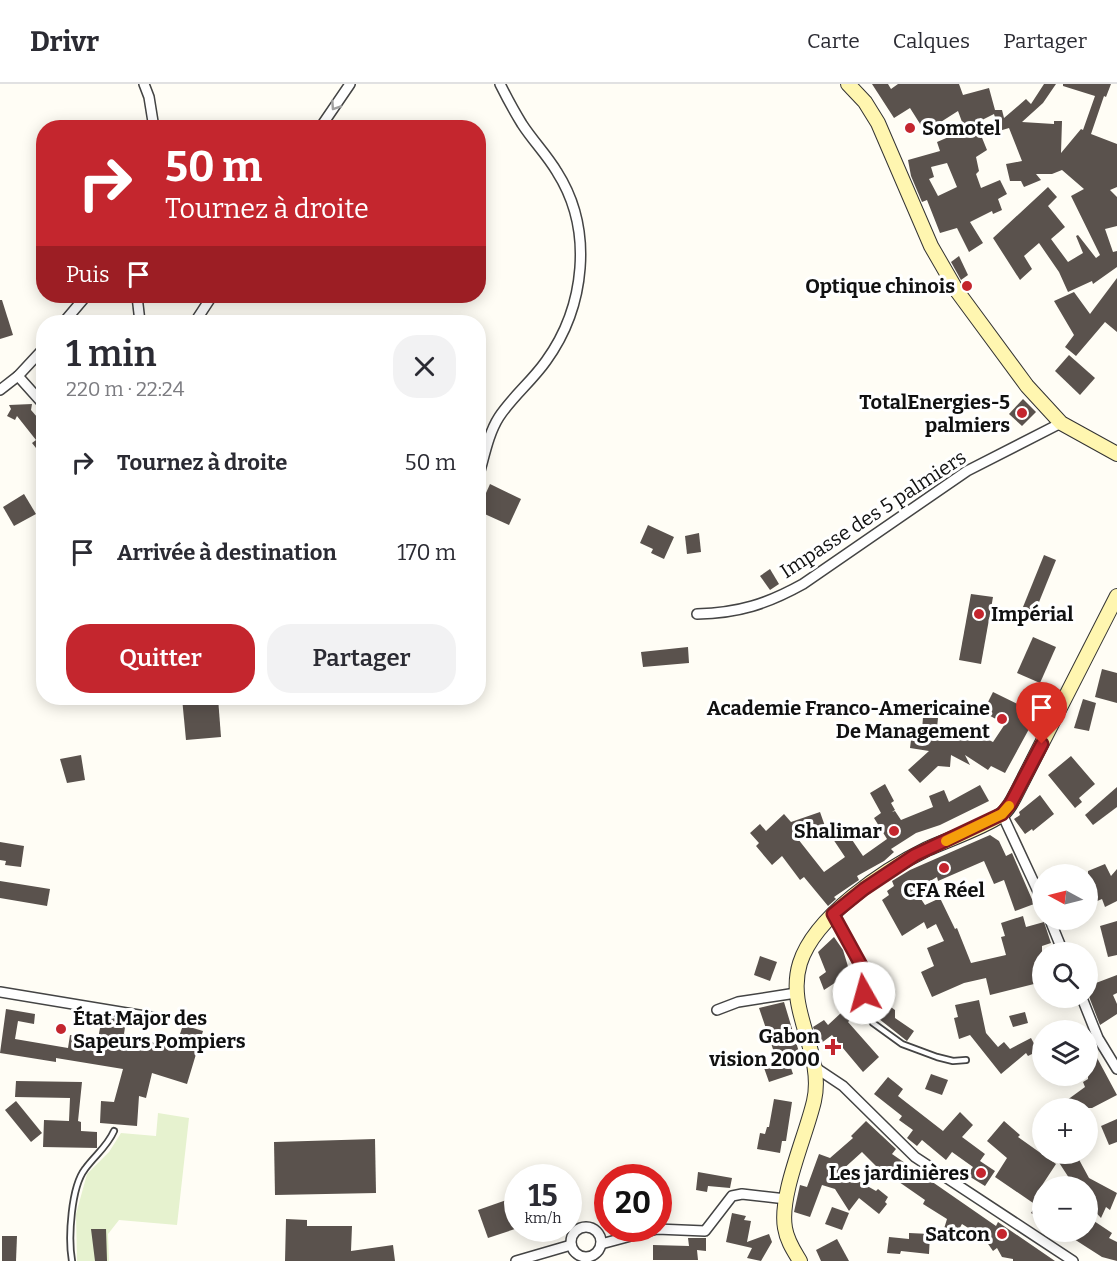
<!DOCTYPE html>
<html lang="fr">
<head>
<meta charset="utf-8">
<style>
  :root { --surface:#fff; --page:#f2f2f3; --text:#2b2b33; --muted:#7c7c81; --line:#e1e1e2; --accent:#c4262e }
  body { margin:0; font-family:Bitter,serif; background:var(--page); color:var(--text); height:100vh; display:flex; flex-direction:column; font-size:22px; white-space:nowrap }
  * { box-sizing:border-box; margin:0 }
  p { font-size:20px; color:var(--muted) }
  .icon { flex:none; width:33px; height:33px; fill:none; stroke:currentColor; stroke-width:2; stroke-linecap:round; stroke-linejoin:round }
  .map { position:relative; flex:1; overflow:hidden }
  .drawer { position:absolute; left:36px; top:231px; width:450px; height:390px; display:flex; flex-direction:column; background:var(--surface); border-radius:24px; box-shadow:0 3px 15px #0003 }
  .drawer>* { flex:none }
  .hud { position:absolute; left:36px; top:36px; width:450px; height:183px; border-radius:24px; box-shadow:0 3px 15px #0003; background:#c4262e; color:#fff; overflow:hidden }
  .needle { width:39px; rotate:277deg }
  .buttons { position:absolute; left:1032px; top:780px; display:grid; gap:12px }
  .buttons a { display:grid; place-items:center; width:66px; height:66px; border-radius:50%; background:var(--surface); box-shadow:0 3px 15px #0003; font-size:30px }
  .speed { position:absolute; left:504px; top:1080px; display:flex; gap:12px; font-size:30px; font-weight:700; text-align:center }
  .speed>* { display:grid; place-content:center; width:78px; height:78px; border-radius:50%; background:var(--surface); box-shadow:0 3px 15px #0003; line-height:1 }
  .speed small { font-size:15px; font-weight:400 }
  .speed .limit { border:9px solid #d22; background:#fff; color:#111 }
  .pin { position:absolute; display:grid; place-items:center; width:51px; height:51px; color:#fff; margin:-62px -26px; border-radius:50% 50% 50% 0; rotate:-45deg; box-shadow:0 0 6px #0007 }
  .pin .icon { rotate:45deg }
  .me { position:absolute; width:66px; margin:-33px; rotate:353deg; stroke-linejoin:round; filter:drop-shadow(0 0 4px #0008) }
  .turn { display:flex; align-items:center; gap:21px; height:126px; padding:0 30px; font-size:27px }
  .turn .icon { width:78px; height:78px; stroke-width:2.5 }
  .turn b { display:block; font-size:42px; line-height:51px }
  .then { display:flex; align-items:center; height:57px; padding:0 30px; background:#0003; gap:12px; font-size:22px }
  .round { display:grid; place-items:center; flex:none; width:63px; height:63px; border-radius:24px; background:var(--page) }
  .headline { display:flex; align-items:center; justify-content:space-between; height:102px; padding:0 30px }
  h1 { font-size:36px; font-weight:600; line-height:45px }
  .button { display:flex; gap:12px; margin-top:auto; padding:12px 30px }
  .button a { flex:1; height:69px; border-radius:24px; background:var(--accent); color:#fff; font-size:24px; font-weight:600; line-height:69px; text-align:center }
  .button a+a { background:var(--page); color:var(--text) }
  ul { padding:0; list-style:none }
  li { display:flex; align-items:center; gap:18px; height:90px; padding:0 30px }
  li div { flex:1 }
  li b { display:block; font-size:22px }
  li em { font-style:normal }
  header { display:flex; align-items:center; gap:36px; box-sizing:border-box; height:84px; padding:0 30px; background:var(--surface); border-bottom:2px solid var(--line) }
  header strong { font-size:28px }
  nav { display:flex; gap:33px; margin-inline-start:auto; font-size:21px }
  .map>svg:first-child { display:block }
  .pitch { fill:#e6f2cf }
  .building { fill:#5a524d; fill-rule:evenodd }
  .lines { fill:none; stroke-linecap:round; stroke-linejoin:round }
  .lane-casing { stroke:#444; stroke-width:8 }
  .street-casing { stroke:#444; stroke-width:12 }
  .secondary-casing { stroke:#333; stroke-width:16 }
  .lane { stroke:#fff; stroke-width:4.5 }
  .street { stroke:#fff; stroke-width:9 }
  .secondary { stroke:#fff6b0; stroke-width:14 }
  .oneway { stroke:#a0a0a0 }
  .route-casing { stroke:#7f191e; stroke-width:15 }
  .route { stroke:#c4262e; stroke-width:10 }
  .slow { stroke:#f59e0b; stroke-width:10 }
  .poi-dot { fill:#c4262e; stroke:#fff; stroke-width:2 }
  .labels { text-anchor:middle; stroke-width:6; stroke-linejoin:round; paint-order:stroke }
  .poi-label { font-size:20px; font-weight:bold; fill:#111; stroke:#fff; text-anchor:end }
  .street-label { font-size:20px; fill:#111; stroke:#fff }
</style>
</head>
<body>
<header>
<strong>Drivr</strong>
<nav><a>Carte</a><a>Calques</a><a>Partager</a></nav>
</header>
<div class="map">
<svg width="1117" height="1177" viewBox="0 0 1117 1177">
  <rect width="100%" height="100%" fill="#fffdf5"/>
  <polygon class="pitch" points="158,1029 189,1034 177,1141 119,1136 108,1150 109,1177 77,1177 76,1130 87,1090 109,1068 121,1049 156,1052"/>
  <g class="building">
    <path d="M 872,0 L 888,0 L 891,5 L 898,0 L 959,0 L 963,11 L 989,4 L 995,26 L 1002,26 L 1004,34 L 1026,15 L 1031,20 L 1044,0 L 1056,0 L 1043,19 L 1022,38 L 1054,40 L 1054,37 L 1062,37 L 1061,69 L 1081,45 L 1083,46 L 1095,12 L 1063,2 L 1063,0 L 1111,0 L 1106,13 L 1104,12 L 1091,50 L 1117,60 L 1117,103 L 1110,106 L 1117,113 L 1117,142 L 1105,145 L 1113,168 L 1117,167 L 1117,183 L 1093,200 L 1092,197 L 1068,208 L 1059,188 L 1039,159 L 1024,172 L 1032,185 L 1020,196 L 993,154 L 1048,103 L 1057,113 L 1048,122 L 1065,143 L 1051,155 L 1068,178 L 1083,169 L 1076,152 L 1078,151 L 1096,174 L 1100,171 L 1071,112 L 1084,105 L 1062,86 L 1052,90 L 1036,90 L 1041,96 L 1024,103 L 1021,97 L 1010,97 L 1006,80 L 1022,77 L 1009,44 L 999,47 L 994,30 L 976,39 L 987,66 L 976,73 L 979,87 L 976,90 L 981,104 L 1000,96 L 1007,110 L 998,115 L 1002,126 L 993,130 L 992,127 L 970,138 L 983,159 L 969,168 L 957,144 L 940,149 L 927,116 L 922,118 L 911,92 L 908,76 L 940,67 L 937,58 L 965,46 L 958,27 L 936,41 L 933,36 L 922,43 L 910,24 L 894,34 ZM 947,79 L 957,103 L 938,112 L 929,95 L 934,93 L 931,83 Z"/>
    <polygon points="959,172 968,191 961,196 951,178"/>
    <polygon points="1117,194 1117,248 1105,238 1076,272 1065,263 1074,251 1054,217 1074,208 1090,230"/>
    <polygon points="0,216 2,216 13,251 0,255"/>
    <polygon points="1069,271 1095,294 1080,311 1055,287"/>
    <polygon points="1023,315 1036,328 1022,342 1009,330"/>
    <polygon points="32,320 31,326 44,341 44,374 32,359 36,356 17,332 15,336 7,332 11,325 9,321"/>
    <polygon points="490,400 521,415 509,441 478,427"/>
    <polygon points="24,410 36,430 14,442 3,423"/>
    <polygon points="648,441 674,453 664,475 651,469 653,465 640,459"/>
    <polygon points="699,449 701,468 687,470 685,452"/>
    <polygon points="1044,471 1056,476 1035,528 1023,523"/>
    <polygon points="770,485 779,500 770,506 760,492"/>
    <polygon points="971,510 993,513 981,580 959,576"/>
    <polygon points="1033,553 1056,563 1040,599 1017,589"/>
    <polygon points="688,563 689,579 643,583 641,568"/>
    <polygon points="1102,585 1117,589 1117,619 1095,613"/>
    <polygon points="993,608 1040,631 1032,647 1029,645 1005,689 991,682 988,686 965,671 970,681 951,671 950,683 938,682 920,699 908,686 929,667 910,664 911,656 903,655 905,645 922,647 923,633 938,634 937,644 956,656 959,645 970,650 971,647 993,658 1005,640 983,628"/>
    <polygon points="182,614 218,614 221,653 186,656"/>
    <polygon points="1083,615 1096,619 1089,647 1074,644"/>
    <polygon points="81,671 85,696 67,699 60,675"/>
    <polygon points="1071,672 1095,700 1079,714 1082,718 1075,724 1048,691"/>
    <polygon points="885,700 894,717 891,719 895,726 892,728 895,727 901,736 933,723 929,712 944,706 949,718 980,701 989,717 940,741 916,749 891,765 894,768 884,777 857,792 859,796 834,813 836,815 828,822 804,793 800,796 782,772 772,781 756,762 759,759 750,749 760,740 766,747 784,730 791,738 820,728 826,745 798,755 824,788 845,773 827,746 840,738 863,772 887,755 874,734 881,729 870,709"/>
    <polygon points="1117,703 1117,723 1093,741 1085,731"/>
    <polygon points="1040,711 1054,730 1033,747 1032,745 1025,750 1014,735 1020,731 1019,728"/>
    <polygon points="990,751 999,757 1006,772 1012,769 1034,820 1015,827 1004,796 994,800 984,777 938,797 937,793 915,806 925,821 940,814 955,845 957,844 971,879 1006,871 1001,853 1005,852 1001,839 1023,832 1026,843 1044,838 1051,859 1042,862 1042,898 990,911 986,894 964,899 932,913 921,888 934,882 927,864 944,857 936,840 927,845 924,838 902,852 882,816 889,811 887,807 894,802 892,797 910,786"/>
    <polygon points="0,758 24,762 21,783 5,781 6,777 0,776"/>
    <polygon points="1105,780 1111,792 1117,785 1117,817 1105,823 1102,815 1088,821 1088,787"/>
    <polygon points="0,797 50,805 47,822 0,814"/>
    <polygon points="1117,837 1117,871 1108,873 1100,842"/>
    <polygon points="834,853 843,866 850,889 824,906 819,893 826,888 818,868"/>
    <polygon points="760,872 777,878 770,897 754,891"/>
    <polygon points="1117,891 1117,909 1113,911 1117,920 1117,930 1100,941 1088,910 1088,902"/>
    <polygon points="878,914 895,926 895,934 914,947 907,957 874,931 870,925"/>
    <polygon points="855,916 860,920 861,925 848,938 879,973 863,988 832,951 820,960 813,943 824,936 828,941"/>
    <polygon points="979,916 986,949 998,963 1004,958 1010,965 1031,954 1038,967 1028,972 1026,969 1001,990 970,951 959,955 954,934 958,933 955,921"/>
    <polygon points="784,918 799,968 787,972 793,990 769,998 763,981 777,977 759,924"/>
    <polygon points="6,925 35,930 34,940 18,937 15,955 68,964 70,951 98,955 102,933 126,936 124,950 175,965 183,941 203,947 187,1000 152,989 146,1014 139,1012 137,1042 100,1039 101,1017 114,1018 123,985 56,974 56,978 0,969"/>
    <polygon points="1025,928 1028,939 1013,943 1009,932"/>
    <polygon points="1088,957 1117,1011 1092,1024 1067,1024 1063,1019 1085,1003 1083,998 1088,995"/>
    <polygon points="931,990 948,996 942,1011 925,1005"/>
    <polygon points="888,993 903,1005 898,1012 943,1047 960,1028 973,1041 962,1053 985,1070 980,1077 995,1087 985,1102 967,1091 973,1083 952,1068 946,1076 922,1056 917,1062 907,1054 913,1046 899,1036 902,1032 874,1010"/>
    <polygon points="16,997 82,998 78,1037 81,1038 81,1047 97,1048 97,1064 43,1063 44,1036 69,1037 70,1014 15,1013"/>
    <polygon points="774,1015 792,1018 786,1057 782,1057 780,1069 757,1065 760,1049 765,1050 767,1043 769,1043"/>
    <polygon points="16,1017 42,1049 31,1058 5,1026"/>
    <polygon points="1117,1035 1117,1058 1109,1061 1101,1042"/>
    <polygon points="866,1037 896,1065 892,1070 996,1142 998,1138 1055,1177 1013,1177 1013,1175 1002,1173 997,1164 993,1167 984,1154 962,1140 954,1154 943,1148 947,1135 923,1120 925,1116 876,1082 862,1068 841,1087 876,1107 878,1105 888,1113 885,1118 887,1120 879,1130 859,1114 849,1127 835,1105 822,1101 810,1133 794,1128 800,1101 807,1103 819,1070 830,1074 853,1054 851,1052"/>
    <polygon points="1004,1037 1020,1051 1018,1053 1056,1080 1037,1109 1042,1111 1042,1136 1031,1129 1036,1121 995,1093 1007,1074 987,1057"/>
    <polygon points="375,1055 376,1109 275,1111 274,1058"/>
    <polygon points="1069,1070 1076,1070 1089,1094 1117,1109 1110,1126 1106,1123 1101,1134 1088,1120 1088,1102 1064,1102 1071,1097 1058,1077"/>
    <polygon points="698,1088 732,1094 730,1104 708,1102 707,1108 696,1106"/>
    <polygon points="518,1112 518,1144 488,1154 478,1126"/>
    <polygon points="832,1123 849,1129 842,1146 825,1140"/>
    <polygon points="732,1129 746,1132 744,1136 751,1137 747,1158 769,1150 772,1158 761,1177 747,1174 752,1164 726,1158"/>
    <polygon points="286,1135 307,1136 307,1142 352,1142 351,1167 393,1161 395,1177 285,1177"/>
    <polygon points="1094,1137 1112,1149 1109,1154 1117,1158 1117,1177 1102,1173 1063,1148 1088,1148"/>
    <polygon points="91,1145 106,1145 107,1177 95,1177"/>
    <polygon points="909,1149 930,1150 929,1170 901,1167 900,1170 887,1169 889,1153 909,1155"/>
    <polygon points="2,1152 17,1152 16,1177 2,1177"/>
    <polygon points="688,1154 706,1154 706,1167 697,1166 698,1176 653,1176 653,1161 689,1162"/>
    <polygon points="837,1155 849,1177 821,1177 816,1166"/>
  </g>
  <g class="lines">
    <defs>
      <g id="lane">
        <polyline points="835,832 862,881 865,924 873,939 902,960 937,973 953,977 966,976"/>
        <path d="M 72,1177 C 68,1154 71,1103 85,1085 C 95,1071 107,1063 114,1047"/>
      </g>
      <g id="street">
        <polyline points="144,0 149,13 154,44"/>
        <polyline points="320,44 350,0"/>
        <polyline points="137,212 140,238"/>
        <polyline points="64,238 86,212"/>
        <polyline points="195,238 212,212"/>
        <polyline points="18,292 44,321"/>
        <polyline points="0,306 18,292 44,264"/>
        <path d="M 478,394 C 484,374 488,350 499,333 C 512,313 532,297 546,277 C 585,223 594,146 557,88 C 547,71 533,57 522,40 C 514,27 507,14 500,0"/>
        <path d="M 697,530 C 739,529 767,520 803,500 L 967,387 L 1061,339"/>
        <polyline points="1002,730 1042,816"/>
        <polyline points="1050,836 1063,868"/>
        <polyline points="0,908 163,935"/>
        <polyline points="1082,914 1098,954 1117,985"/>
        <polyline points="717,926 738,918 796,909"/>
        <polyline points="816,984 843,1002 915,1073 1073,1177"/>
        <circle cx="586" cy="1158" r="15"/>
        <polyline points="601,1160 657,1145 705,1147 732,1112 742,1110 786,1115"/>
        <polyline points="516,1177 571,1161"/>
      </g>
      <g id="secondary">
        <polyline points="848,0 865,18 878,39 931,162 957,207 1027,302 1061,339 1117,370"/>
        <path d="M 800,1177 C 794,1167 787,1157 785,1144 C 779,1111 806,1052 814,1017 C 825,969 785,927 800,879 C 815,832 884,786 927,765 C 947,756 985,743 1001,731 C 1008,726 1013,716 1017,708 L 1117,512"/>
      </g>
    </defs>
    <use href="#lane" class="lane-casing"/>
    <use href="#street" class="street-casing"/>
    <use href="#secondary" class="secondary-casing"/>
    <use href="#lane" class="lane"/>
    <use href="#street" class="street"/>
    <use href="#secondary" class="secondary"/>
  </g>
  <defs><path id="oneway-chevron" d="M-2-3.5L2.5 0L-2 3.5" fill="none" stroke-width="1.6" stroke-linecap="round" stroke-linejoin="round" transform="scale(1.5)"/></defs>
  <use class="oneway" href="#oneway-chevron" transform="translate(335 22) rotate(124)"/>
  <g class="lines">
    <defs>
      <polyline id="route" points="864,909 861,881 833,830 864,805 915,771 1002,730 1011,719 1042,660"/>
    </defs>
    <use href="#route" class="route-casing"/>
    <use href="#route" class="route"/>
    <polyline class="slow" points="946,757 1002,730 1009,722"/>
  </g>
  <g class="poi-dot">
    <circle cx="910" cy="44" r="6"/>
    <circle cx="967" cy="202" r="6"/>
    <circle cx="1022" cy="329" r="6"/>
    <circle cx="979" cy="530" r="6"/>
    <circle cx="1002" cy="635" r="6"/>
    <circle cx="894" cy="747" r="6"/>
    <circle cx="944" cy="784" r="6"/>
    <circle cx="61" cy="945" r="6"/>
    <path d="M830 954h6v6h6v6h-6v6h-6v-6h-6v-6h6z"/>
    <circle cx="981" cy="1089" r="6"/>
    <circle cx="1002" cy="1150" r="6"/>
  </g>
  <g class="labels">
    <g class="poi-label">
      <text x="922" y="51" text-anchor="start">Somotel</text>
      <text x="955" y="209">Optique chinois</text>
      <text x="1010" y="325">TotalEnergies-5<tspan x="1010" dy="23">palmiers</tspan></text>
      <text x="991" y="537" text-anchor="start">Impérial</text>
      <text x="990" y="631">Academie Franco-Americaine<tspan x="990" dy="23">De Management</tspan></text>
      <text x="882" y="754">Shalimar</text>
      <text x="944" y="813" text-anchor="middle">CFA Réel</text>
      <text x="73" y="941" text-anchor="start">État Major des<tspan x="73" dy="23">Sapeurs Pompiers</tspan></text>
      <text x="820" y="959">Gabon<tspan x="820" dy="23">vision 2000</tspan></text>
      <text x="969" y="1096">Les jardinières</text>
      <text x="990" y="1157">Satcon</text>
    </g>
    <g class="street-label">
      <text transform="translate(873 430) rotate(-33)" y="7">Impasse des 5 palmiers</text>
    </g>
  </g>
</svg>
<div class="buttons">
<a><svg class="needle" viewBox="-14 -14 28 28"><path d="M0-13l5 13h-10z" fill="#e53935"/><path d="M0 13l5-13h-10z" fill="#7c7c81"/></svg></a>
<a><svg class="icon" aria-label="search" viewBox="0 0 24 24"><circle cx="10" cy="10" r="6"/><path d="M15 15l6 6"/></svg></a>
<a><svg class="icon" aria-label="layers" viewBox="0 0 24 24"><path d="M12 4l9 5-9 5-9-5zM3 14l9 5 9-5"/></svg></a>
<a>+</a>
<a>−</a>
</div>
<div class="speed"><div>15<small>km/h</small></div><div class="limit">20</div></div>
<div class="pin" style="left:1042px;top:660px;background:#d93025"><svg class="icon" aria-label="arrive" viewBox="0 0 24 24"><path d="M6 21V4h12l-3 4 3 4H6"/></svg></div>
<svg class="me" style="left:864px;top:909px" viewBox="-20 -20 40 40"><circle r="19" fill="#fff"/><path d="M0-13L10 11 0 6-10 11z" fill="#c4262e"/></svg>
<div class="hud">
<div class="turn"><svg class="icon" aria-label="right" viewBox="0 0 24 24"><path d="M7 20v-9h11M14 6l5 5-5 5"/></svg><div><b>50 m</b>Tournez à droite</div></div>
<div class="then">Puis<svg class="icon" aria-label="arrive" viewBox="0 0 24 24"><path d="M6 21V4h12l-3 4 3 4H6"/></svg></div>
</div>
<section class="drawer">
<div class="headline"><div><h1>1 min</h1><p>220 m · 22:24</p></div><a class="round"><svg class="icon" aria-label="close" viewBox="0 0 24 24"><path d="M6 6l12 12M18 6L6 18"/></svg></a></div>
<ul>
<li><svg class="icon" aria-label="right" viewBox="0 0 24 24"><path d="M7 20v-9h11M14 6l5 5-5 5"/></svg><div><b>Tournez à droite</b></div><em>50 m</em></li>
<li><svg class="icon" aria-label="arrive" viewBox="0 0 24 24"><path d="M6 21V4h12l-3 4 3 4H6"/></svg><div><b>Arrivée à destination</b></div><em>170 m</em></li>
</ul>
<div class="button"><a>Quitter</a><a>Partager</a></div>
</section>
</div>
</body>
</html>
